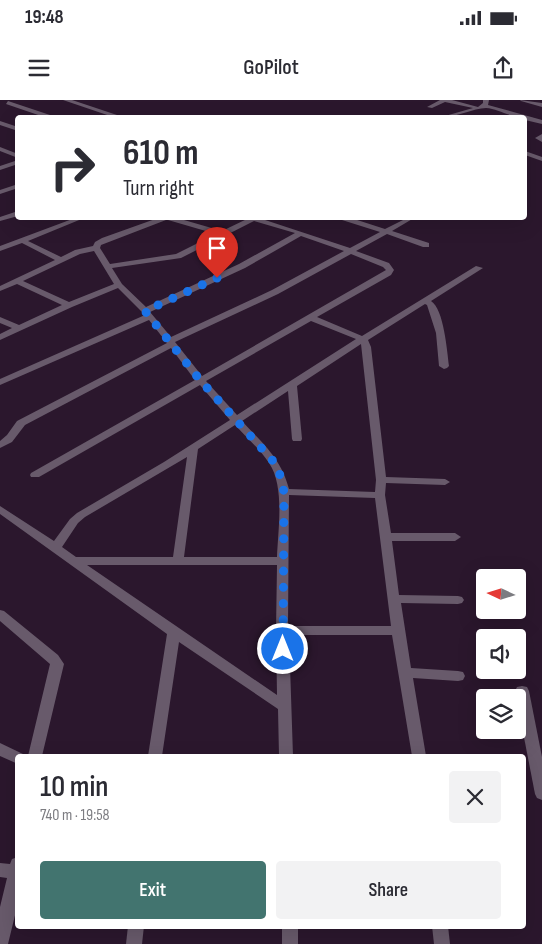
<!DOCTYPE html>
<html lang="en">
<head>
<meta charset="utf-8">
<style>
  :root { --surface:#fff; --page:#f2f2f3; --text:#2b2b33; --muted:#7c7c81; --accent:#42746f }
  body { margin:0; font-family:"Sofia Sans Condensed",sans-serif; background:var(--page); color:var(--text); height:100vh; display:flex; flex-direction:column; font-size:19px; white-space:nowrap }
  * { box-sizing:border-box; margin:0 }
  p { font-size:16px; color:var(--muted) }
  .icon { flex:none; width:28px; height:28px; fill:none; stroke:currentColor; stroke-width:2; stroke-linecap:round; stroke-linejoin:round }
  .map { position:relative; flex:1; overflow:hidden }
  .details { position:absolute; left:15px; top:654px; width:511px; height:175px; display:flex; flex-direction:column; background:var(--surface); border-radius:5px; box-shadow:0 5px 20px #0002 }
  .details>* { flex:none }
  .hud { position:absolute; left:15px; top:15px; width:512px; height:105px; border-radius:5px; box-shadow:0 5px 20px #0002; background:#fff; color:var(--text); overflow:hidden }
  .needle { width:32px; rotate:274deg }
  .tools { position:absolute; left:476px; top:469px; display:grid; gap:10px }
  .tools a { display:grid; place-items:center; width:50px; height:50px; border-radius:5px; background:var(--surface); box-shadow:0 5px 20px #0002; font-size:25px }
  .pin { position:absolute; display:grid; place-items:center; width:42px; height:42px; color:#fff; margin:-51px -21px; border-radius:50% 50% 50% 0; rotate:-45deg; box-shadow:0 0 5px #0007 }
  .pin .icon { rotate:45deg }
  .me { position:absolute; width:55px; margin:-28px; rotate:0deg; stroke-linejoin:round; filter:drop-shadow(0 0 4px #0008) }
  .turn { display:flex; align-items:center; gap:18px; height:105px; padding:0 25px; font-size:22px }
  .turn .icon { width:65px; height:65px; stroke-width:2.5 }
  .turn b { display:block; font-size:35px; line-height:42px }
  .round { display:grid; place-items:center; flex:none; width:52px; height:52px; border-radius:5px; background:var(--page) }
  .summary { display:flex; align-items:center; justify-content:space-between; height:85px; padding:0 25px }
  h1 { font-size:30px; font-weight:600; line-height:38px }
  .action { display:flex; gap:10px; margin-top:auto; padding:10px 25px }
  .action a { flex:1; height:58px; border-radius:5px; background:var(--accent); color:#fff; font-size:20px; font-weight:600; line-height:58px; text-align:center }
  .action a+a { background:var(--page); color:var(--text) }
  .status { display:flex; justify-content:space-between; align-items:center; height:35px; padding:0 25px; background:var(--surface); direction:ltr }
  .status svg { height:14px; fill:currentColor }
  header { display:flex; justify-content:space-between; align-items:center; height:65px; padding:0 25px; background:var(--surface); font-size:22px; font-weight:600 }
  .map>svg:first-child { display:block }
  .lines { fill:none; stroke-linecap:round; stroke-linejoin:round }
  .minor { fill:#685a6b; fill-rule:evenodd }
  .route { stroke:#1a73e8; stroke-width:9; stroke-dasharray:0 16.2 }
</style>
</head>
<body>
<div class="status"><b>19:48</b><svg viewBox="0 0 49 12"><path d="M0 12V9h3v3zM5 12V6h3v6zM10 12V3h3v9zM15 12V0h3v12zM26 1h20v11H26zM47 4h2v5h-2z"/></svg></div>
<header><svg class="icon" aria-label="menu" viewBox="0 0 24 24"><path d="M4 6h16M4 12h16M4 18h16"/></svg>GoPilot<svg class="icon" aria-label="share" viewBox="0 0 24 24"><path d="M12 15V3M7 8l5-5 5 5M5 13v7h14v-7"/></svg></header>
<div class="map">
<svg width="542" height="844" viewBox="0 0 542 844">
  <rect width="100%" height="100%" fill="#2b172d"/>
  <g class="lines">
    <g class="minor">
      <polygon points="63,0 72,0 126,18 116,18"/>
      <path d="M 440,0 L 452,0 L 478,7 L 483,3 L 483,0 L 489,0 L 488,5 L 542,20 L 542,24 L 525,20 L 525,18 C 511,18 499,9 486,8 C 474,8 455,18 438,18 L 473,8 L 445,2 L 432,8 L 427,7 Z"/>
      <polygon points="520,0 542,3 542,7 521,1"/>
      <polygon points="8,1 56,17 57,18 47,18 6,4"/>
      <polygon points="0,21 18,27 18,31 0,25"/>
      <polygon points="542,34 542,42 535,38"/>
      <polygon points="0,47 18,54 18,58 0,51"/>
      <polygon points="525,51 542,57 542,61 525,55"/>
      <polygon points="18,60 18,64 0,70 0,66"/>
      <polygon points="18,84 18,88 0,94 0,90"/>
      <polygon points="18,111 18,116 0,121 0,117"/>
      <path d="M 75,118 L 84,118 L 28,141 L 61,157 L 75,150 L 93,146 L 95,142 L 102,138 L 158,118 L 166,118 L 166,120 L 101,145 L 100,148 L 110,164 L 176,154 L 216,134 L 168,120 L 168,118 L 177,118 L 222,131 L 249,118 L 259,118 L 350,148 L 380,132 L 342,120 L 342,118 L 351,118 L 385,129 L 407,118 L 414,118 L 392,131 L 429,143 L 429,147 L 423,147 L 387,134 L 356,151 L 389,163 L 394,170 L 391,175 L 317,217 L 362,236 L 476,166 L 483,168 L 431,201 C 444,209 447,251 449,266 L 447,268 L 444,269 L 439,266 L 436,233 L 427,205 L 425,204 L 368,240 L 371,247 L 386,377 L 445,379 L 450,382 L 445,385 L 386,383 L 385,395 L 391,433 L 455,433 L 461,437 L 455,441 L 392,441 L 399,495 L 458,496 L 462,497 L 464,500 L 462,503 L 458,504 L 401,503 L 411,568 L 458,571 L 463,572 L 465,576 L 463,580 L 458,581 L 413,578 L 426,656 L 412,656 L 392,535 L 289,535 L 293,656 L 279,656 L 278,609 L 179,542 L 162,656 L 148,656 L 167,534 L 0,414 L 0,406 L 54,441 L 70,419 L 77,413 L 164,362 L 230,320 L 200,285 L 39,377 L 31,377 L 30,375 L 31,373 L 195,280 L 171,248 L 25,325 L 12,342 L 0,348 L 0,341 L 7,335 L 17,321 L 167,243 L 149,220 L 0,285 L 0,279 L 145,215 L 118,188 L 72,207 L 0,240 L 0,234 L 12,228 L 0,223 L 0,217 L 19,225 L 62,205 L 17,184 L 0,191 L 0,186 L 55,160 L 22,143 L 0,151 L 0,146 ZM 254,121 L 295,133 L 239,164 L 146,207 L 122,184 L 112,168 L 181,158 ZM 301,136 L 344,151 L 272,190 L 171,237 L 150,212 L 245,168 ZM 94,151 L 114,184 L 69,202 L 23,181 L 80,154 ZM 351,154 L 383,167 L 386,170 L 202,276 L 175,242 L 278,194 ZM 311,221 L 356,239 L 237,315 L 206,281 ZM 361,244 L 376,380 L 375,392 L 289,389 C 281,358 263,344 242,321 L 288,291 L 292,339 L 293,341 L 301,341 L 302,339 L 297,286 ZM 235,325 C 246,337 260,349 269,363 C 285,386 278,430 277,457 L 184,457 L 198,349 ZM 187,357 L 173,457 L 76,457 L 62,447 L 78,423 L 85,417 ZM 289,395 L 375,398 L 391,526 L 288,526 ZM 87,465 L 277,465 L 276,530 L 277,595 Z"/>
      <polygon points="0,510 4,511 58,555 64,564 42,656 28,656 50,564 0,521"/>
      <polygon points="522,586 527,587 529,591 542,657 542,700 537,698 535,694 515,591 517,587"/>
      <polygon points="0,643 23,654 24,656 18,656 18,664 0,656"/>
      <polygon points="18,757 18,803 8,844 0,844 0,807 7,778 0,777 0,763 10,764 12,759"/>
      <polygon points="128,826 144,826 142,844 126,844"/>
      <rect x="282" y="826" width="16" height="18"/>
      <polygon points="432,826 448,826 450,844 434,844"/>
    </g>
  </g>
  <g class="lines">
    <polyline class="route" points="217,178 145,211 200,280 274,362 280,375 284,392 283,549"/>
  </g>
</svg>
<div class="tools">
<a><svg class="needle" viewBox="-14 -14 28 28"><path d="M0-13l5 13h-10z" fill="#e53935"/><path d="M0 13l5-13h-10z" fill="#7c7c81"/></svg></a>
<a><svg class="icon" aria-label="sound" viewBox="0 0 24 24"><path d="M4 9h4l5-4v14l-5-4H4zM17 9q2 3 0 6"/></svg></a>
<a><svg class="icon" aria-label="layers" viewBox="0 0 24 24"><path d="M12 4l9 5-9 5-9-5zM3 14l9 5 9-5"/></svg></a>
</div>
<div class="pin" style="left:217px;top:178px;background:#d93025"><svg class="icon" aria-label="arrive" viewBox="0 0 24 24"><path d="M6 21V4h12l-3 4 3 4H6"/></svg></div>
<svg class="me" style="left:283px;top:549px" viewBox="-20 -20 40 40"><circle r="17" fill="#1a73e8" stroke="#fff" stroke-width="3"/><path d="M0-11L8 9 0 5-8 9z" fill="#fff"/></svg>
<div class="hud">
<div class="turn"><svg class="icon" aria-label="right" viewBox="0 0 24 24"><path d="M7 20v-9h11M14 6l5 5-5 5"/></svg><div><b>610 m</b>Turn right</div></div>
</div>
<section class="details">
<div class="summary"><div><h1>10 min</h1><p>740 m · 19:58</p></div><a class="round"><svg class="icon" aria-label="close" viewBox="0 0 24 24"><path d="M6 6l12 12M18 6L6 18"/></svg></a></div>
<div class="action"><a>Exit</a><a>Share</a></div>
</section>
</div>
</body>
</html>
